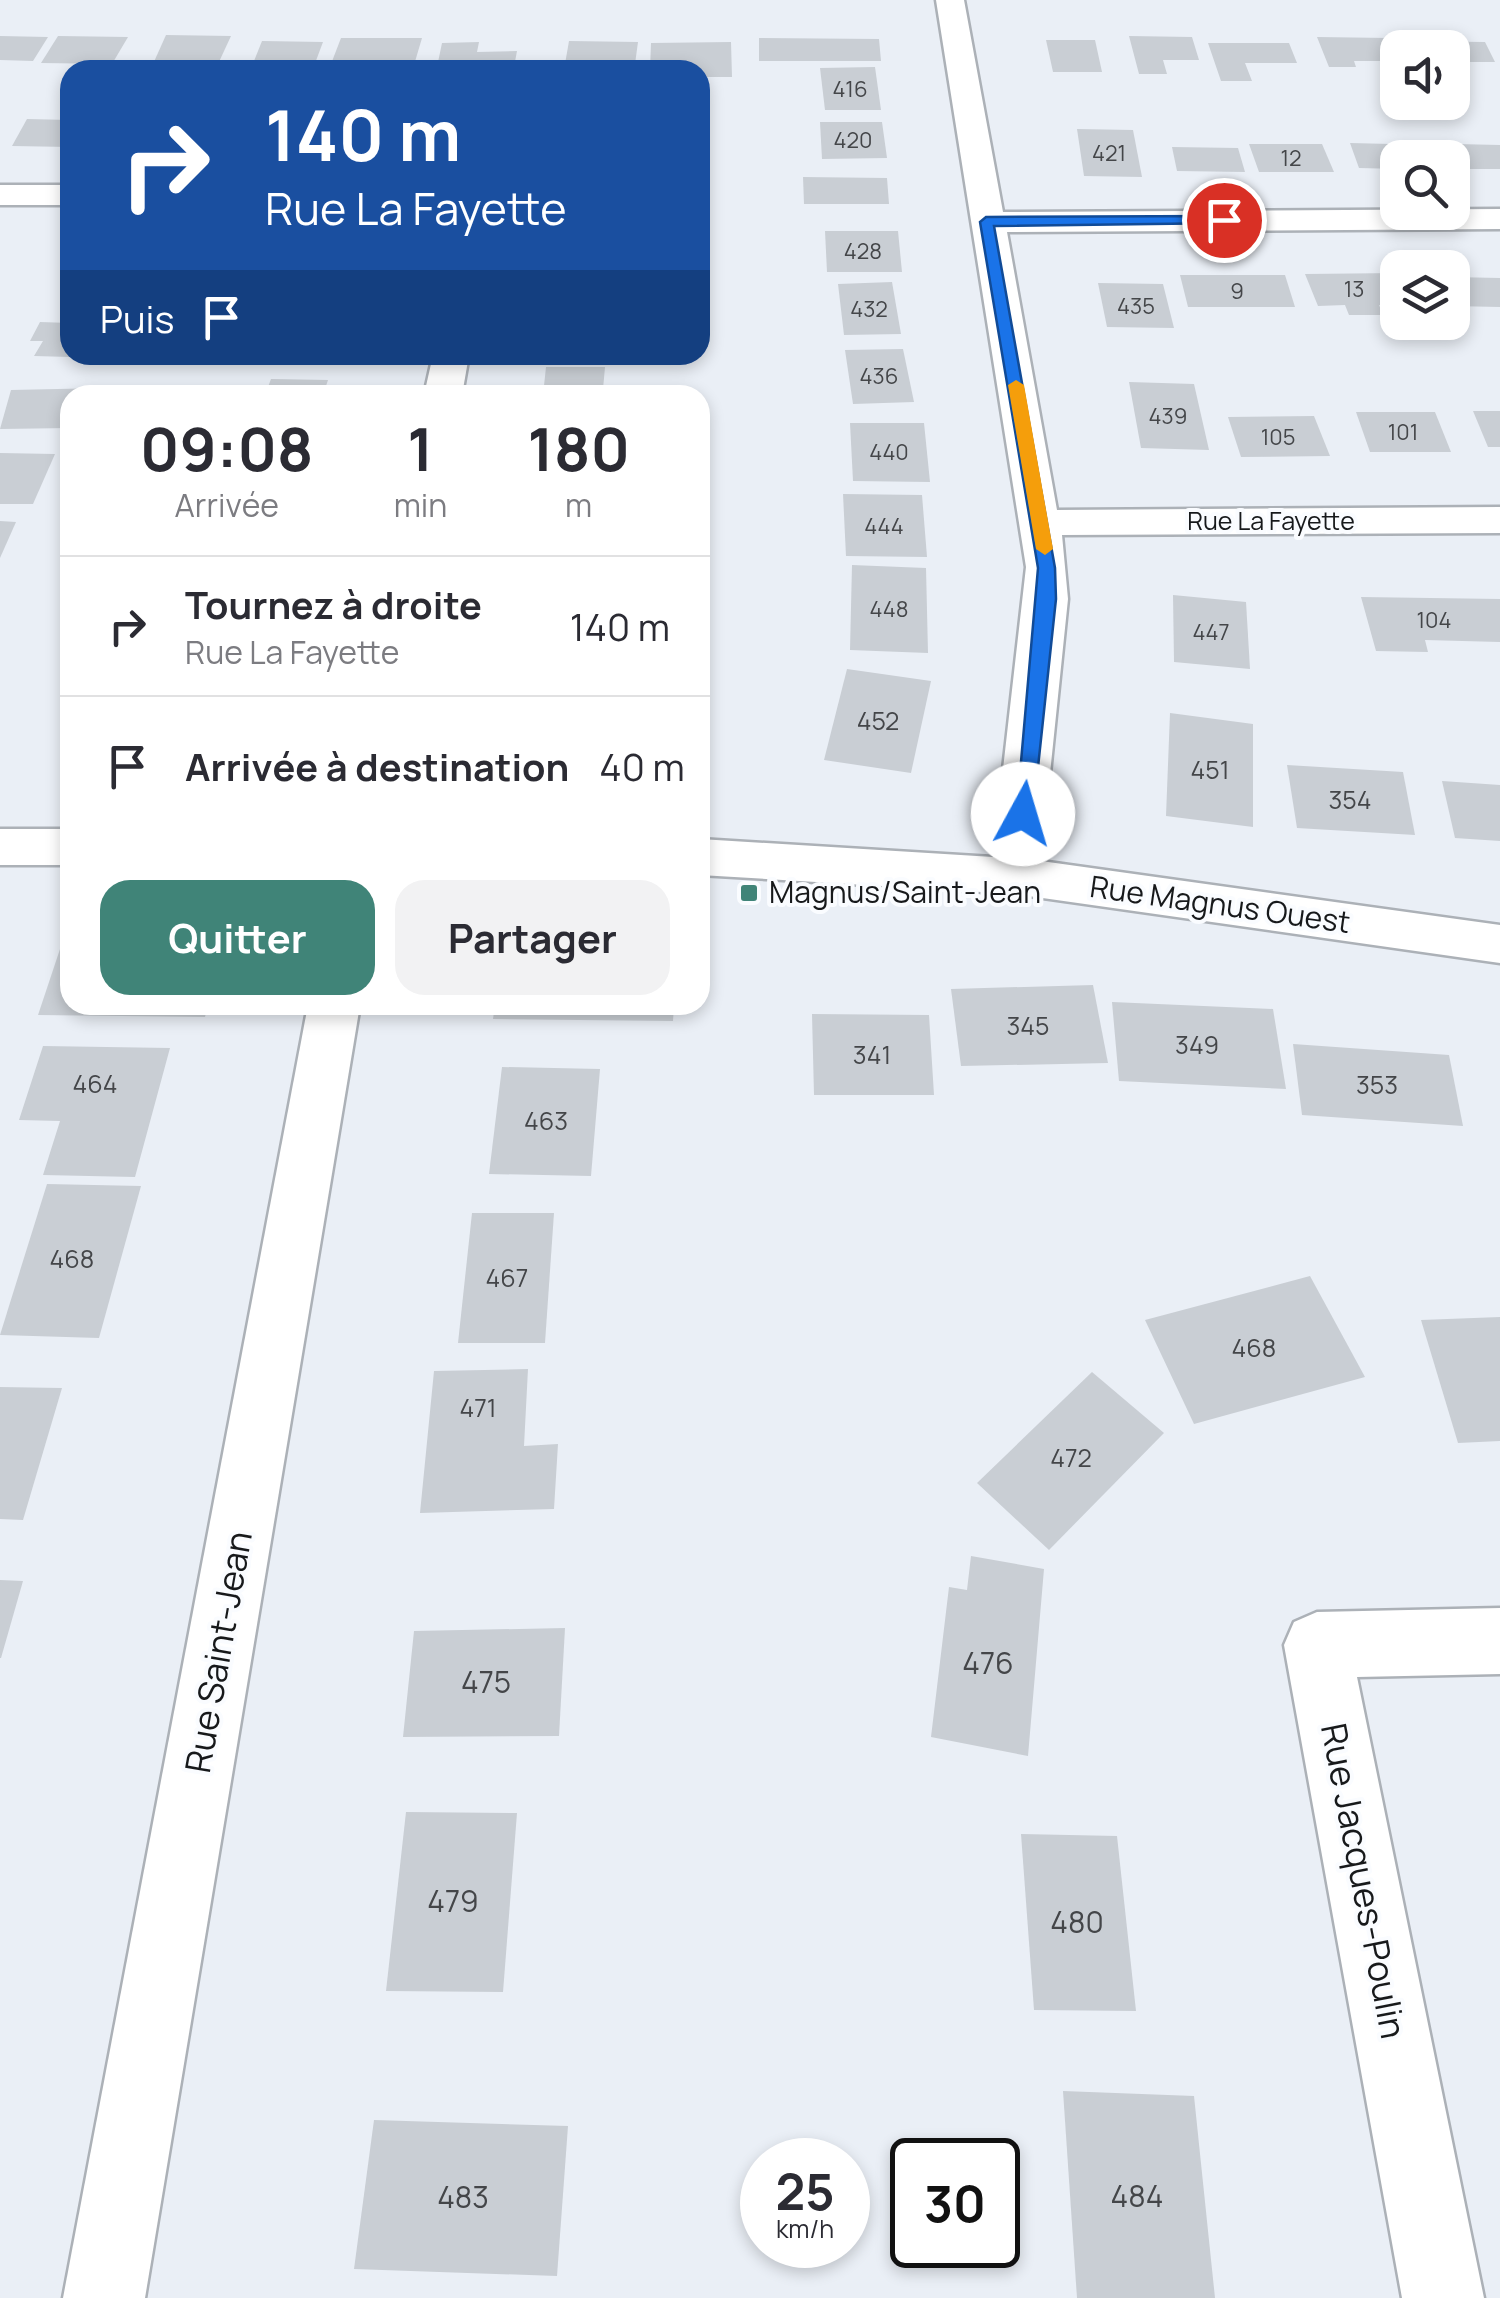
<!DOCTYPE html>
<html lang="fr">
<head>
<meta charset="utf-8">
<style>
  :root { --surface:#fff; --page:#f2f2f3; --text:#2b2b33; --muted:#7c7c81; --line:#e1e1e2; --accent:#408478 }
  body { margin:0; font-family:Manrope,sans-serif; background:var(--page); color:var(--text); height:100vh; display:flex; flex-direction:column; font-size:38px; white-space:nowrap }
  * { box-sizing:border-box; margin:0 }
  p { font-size:32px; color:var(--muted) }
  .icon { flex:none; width:55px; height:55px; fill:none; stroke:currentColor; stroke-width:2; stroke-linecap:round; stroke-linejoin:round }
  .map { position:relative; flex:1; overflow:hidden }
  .sheet { position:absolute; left:60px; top:385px; width:650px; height:630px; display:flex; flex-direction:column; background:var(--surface); border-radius:30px; box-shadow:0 5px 15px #0003 }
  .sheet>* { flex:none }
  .top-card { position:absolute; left:60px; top:60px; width:650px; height:305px; border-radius:30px; box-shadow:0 5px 15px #0003; background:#1a4fa0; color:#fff; overflow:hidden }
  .buttons { position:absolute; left:1380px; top:30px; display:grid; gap:20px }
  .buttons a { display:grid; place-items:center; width:90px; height:90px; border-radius:20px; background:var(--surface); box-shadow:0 5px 15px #0003; font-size:50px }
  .speed { position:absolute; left:740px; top:2138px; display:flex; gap:20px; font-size:50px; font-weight:700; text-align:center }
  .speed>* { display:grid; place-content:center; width:130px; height:130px; border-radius:50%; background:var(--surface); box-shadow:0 5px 15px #0003; line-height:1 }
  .speed small { font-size:25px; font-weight:400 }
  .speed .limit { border:5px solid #111; border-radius:15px; background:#fff; color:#111 }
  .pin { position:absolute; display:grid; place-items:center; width:85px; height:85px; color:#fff; margin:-42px; border:5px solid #fff; border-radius:50%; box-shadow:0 2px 10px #0007 }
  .me { position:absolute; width:110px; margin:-55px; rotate:6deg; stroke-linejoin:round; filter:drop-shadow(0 0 8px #0008) }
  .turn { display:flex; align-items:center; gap:35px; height:210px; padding:0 40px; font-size:45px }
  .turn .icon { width:130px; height:130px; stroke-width:2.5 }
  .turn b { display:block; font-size:70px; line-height:85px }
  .then { display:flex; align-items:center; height:95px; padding:0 40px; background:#0003; gap:20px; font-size:38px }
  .eta { display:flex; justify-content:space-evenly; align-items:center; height:170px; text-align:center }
  .eta b { font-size:60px; font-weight:700; line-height:70px }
  .action { display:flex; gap:20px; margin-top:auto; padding:20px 40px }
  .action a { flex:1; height:115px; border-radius:30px; background:var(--accent); color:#fff; font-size:40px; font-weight:700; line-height:115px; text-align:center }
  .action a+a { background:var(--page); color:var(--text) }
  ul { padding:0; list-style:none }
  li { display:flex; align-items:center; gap:30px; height:140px; padding:0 40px; border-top:2px solid var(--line) }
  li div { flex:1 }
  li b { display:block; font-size:38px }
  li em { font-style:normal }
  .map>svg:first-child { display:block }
  .building { fill:#c9ced4 }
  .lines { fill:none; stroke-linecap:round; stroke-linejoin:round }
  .minor-casing { stroke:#acb1b7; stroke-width:5 }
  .minor { fill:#fff; fill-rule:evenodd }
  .route { fill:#1a73e8; stroke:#114b97; stroke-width:2.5 }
  .slow { fill:#f59e0b }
  .poi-dot { fill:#408478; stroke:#fafcff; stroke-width:4 }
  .labels { text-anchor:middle; stroke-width:8; stroke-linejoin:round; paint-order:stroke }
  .far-number-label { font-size:22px; fill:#444649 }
  .far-street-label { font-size:25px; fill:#17191b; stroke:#fafcff }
  .number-label { font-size:25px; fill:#444649 }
  .poi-label { font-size:30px; fill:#17191b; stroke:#fafcff; text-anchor:start }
  .street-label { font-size:30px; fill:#17191b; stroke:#fafcff }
  .near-number-label { font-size:30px; fill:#444649 }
  .near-street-label { font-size:35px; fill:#17191b; stroke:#fafcff }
</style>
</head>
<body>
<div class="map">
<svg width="1500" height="2298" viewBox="0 0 1500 2298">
  <rect width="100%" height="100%" fill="#eaeff6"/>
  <g class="building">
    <polygon points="166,35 231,36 218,64 153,64"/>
    <polygon points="0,36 48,37 33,61 0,60"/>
    <polygon points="58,36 128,37 112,64 41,63"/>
    <polygon points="1129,36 1192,37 1199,60 1163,60 1167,74 1139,74"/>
    <polygon points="1317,37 1389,38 1398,61 1354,61 1356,67 1329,67"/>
    <polygon points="341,38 422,38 414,65 331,64"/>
    <polygon points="759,38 879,39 881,61 759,61"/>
    <polygon points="1046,40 1095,40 1102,72 1053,72"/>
    <polygon points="262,41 323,42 314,66 252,66"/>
    <polygon points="569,41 638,42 635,64 565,64"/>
    <polygon points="1397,41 1485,42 1495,62 1452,62 1452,48 1400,48"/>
    <polygon points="479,42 477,52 517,51 514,67 437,67 442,43"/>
    <polygon points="731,42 732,77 700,77 700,70 650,70 651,43"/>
    <polygon points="1208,43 1289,43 1297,63 1245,63 1252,81 1221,81"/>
    <polygon points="875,67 881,110 825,110 820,68"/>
    <polygon points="27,119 70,120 70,147 12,146"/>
    <polygon points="820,122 882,122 887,158 822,159"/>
    <polygon points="1077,129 1133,130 1142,177 1084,176"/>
    <polygon points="1350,143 1432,145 1438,158 1398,158 1398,169 1359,168"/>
    <polygon points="1249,144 1322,144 1334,172 1259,172"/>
    <polygon points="1456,144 1500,145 1500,169 1467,169"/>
    <polygon points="1172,147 1238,148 1245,172 1177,171"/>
    <polygon points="803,177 887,178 889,204 804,204"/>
    <polygon points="825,231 898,231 902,272 827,272"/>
    <polygon points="1398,273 1398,305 1379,305 1383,315 1349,315 1345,305 1318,306 1305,274"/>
    <polygon points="1180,275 1285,275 1295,307 1188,307"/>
    <polygon points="1452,277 1500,278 1500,307 1452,306"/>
    <polygon points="892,282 901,334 844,335 838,284"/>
    <polygon points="1098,283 1163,284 1174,328 1107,327"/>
    <polygon points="40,322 70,323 70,357 34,356 43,341 30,341"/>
    <polygon points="903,349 914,402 853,404 845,350"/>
    <polygon points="260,355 325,355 324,359 259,359"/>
    <polygon points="546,367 605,367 603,389 646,389 646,395 543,395"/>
    <polygon points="271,379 328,380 323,395 265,395"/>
    <polygon points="1129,382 1194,384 1209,450 1141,448"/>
    <polygon points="104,388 101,395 70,395 70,428 0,429 11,390"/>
    <polygon points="1473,411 1500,411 1500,447 1488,447"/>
    <polygon points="1356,412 1435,412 1451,452 1370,452"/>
    <polygon points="1314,416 1330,456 1241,457 1228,417"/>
    <polygon points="850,423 924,423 930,482 853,481"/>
    <polygon points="0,453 55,454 33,504 0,504"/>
    <polygon points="843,494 922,495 927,557 846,556"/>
    <polygon points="0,521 16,522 0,558"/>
    <polygon points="852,565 926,568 928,653 850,650"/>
    <polygon points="1173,595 1246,602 1250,669 1174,662"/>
    <polygon points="1361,597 1500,599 1500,642 1425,640 1428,652 1376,651"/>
    <polygon points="847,669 931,681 911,773 824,760"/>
    <polygon points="1170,713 1253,724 1253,827 1166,816"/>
    <polygon points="1287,765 1403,772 1415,835 1297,828"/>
    <polygon points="1442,781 1500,785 1500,841 1455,838"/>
    <polygon points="61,946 70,946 70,1005 208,1005 205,1017 38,1015"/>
    <polygon points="1093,985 1108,1063 961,1066 951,989"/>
    <polygon points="1112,1002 1273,1009 1286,1089 1119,1081"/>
    <polygon points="495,1005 674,1005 673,1021 493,1019"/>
    <polygon points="812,1014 929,1015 934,1095 814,1095"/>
    <polygon points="1293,1044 1449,1055 1463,1126 1302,1115"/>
    <polygon points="43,1046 170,1048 135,1177 43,1175 60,1121 19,1120"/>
    <polygon points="502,1067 600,1069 591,1176 489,1174"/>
    <polygon points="47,1184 141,1186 99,1338 0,1335"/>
    <polygon points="472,1213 554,1213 545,1343 458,1343"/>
    <polygon points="1310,1276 1365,1377 1194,1424 1145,1320"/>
    <polygon points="1500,1317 1500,1441 1458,1443 1421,1320"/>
    <polygon points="528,1369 524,1446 558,1444 554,1509 420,1513 434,1371"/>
    <polygon points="1092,1372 1164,1433 1049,1550 977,1483"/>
    <polygon points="0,1387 62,1388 23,1520 0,1519"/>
    <polygon points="971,1556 1044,1569 1028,1756 931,1737 949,1587 967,1590"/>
    <polygon points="0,1580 23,1581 1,1658 0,1658"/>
    <polygon points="565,1628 559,1736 403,1737 414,1631"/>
    <polygon points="406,1812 517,1813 503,1992 386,1991"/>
    <polygon points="1021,1834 1117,1836 1136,2011 1034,2010"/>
    <polygon points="1063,2091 1194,2096 1215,2298 1077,2298"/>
    <polygon points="374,2120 568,2126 557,2276 354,2269"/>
  </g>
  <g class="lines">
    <defs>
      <g id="minor">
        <polygon points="936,0 964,0 1003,212 1500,209 1500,229 1007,232 1057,510 1500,507 1500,533 1062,535 1068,599 1041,861 1500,925 1500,963 1015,894 700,875 700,839 993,857 1026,567"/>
        <rect x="0" y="185" width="70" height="20"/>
        <polygon points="433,355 469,355 462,395 424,395"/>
        <rect x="0" y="829" width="70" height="36"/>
        <polygon points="308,1005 360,1005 145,2298 63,2298"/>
        <polygon points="1500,1608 1500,1674 1357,1677 1484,2298 1402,2298 1284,1645 1294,1622 1317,1612"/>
      </g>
    </defs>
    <use href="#minor" class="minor-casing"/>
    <use href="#minor" class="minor"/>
  </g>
  <polygon class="route" points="1224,216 1228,223 994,226 1055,568 1056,599 1033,814 1023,821 1016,819 1038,568 980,222 986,217"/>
  <polygon class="slow" points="1016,380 1024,385 1053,549 1045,555 1036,549 1008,385"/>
  <rect class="poi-dot" x="739" y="883" width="20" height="20" rx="5"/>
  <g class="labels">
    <g class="far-number-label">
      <text x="850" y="97">416</text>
      <text x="853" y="148">420</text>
      <text x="1109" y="161">421</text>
      <text x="1291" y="166">12</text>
      <text x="863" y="259">428</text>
      <text x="1354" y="297">13</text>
      <text x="1237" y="299">9</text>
      <text x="1136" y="314">435</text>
      <text x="869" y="317">432</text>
      <text x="879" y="384">436</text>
      <text x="1168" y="424">439</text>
      <text x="1403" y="440">101</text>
      <text x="1278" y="445">105</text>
      <text x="889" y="460">440</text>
      <text x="884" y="534">444</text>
      <text x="889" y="617">448</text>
      <text x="1434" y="628">104</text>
      <text x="1211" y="640">447</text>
    </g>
    <g class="far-street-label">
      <text x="1271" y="530">Rue La Fayette</text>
    </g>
    <g class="number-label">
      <text x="878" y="730">452</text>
      <text x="1210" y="779">451</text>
      <text x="1350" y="809">354</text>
      <text x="1028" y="1035">345</text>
      <text x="1197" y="1054">349</text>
      <text x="872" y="1064">341</text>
      <text x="95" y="1093">464</text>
      <text x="1377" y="1094">353</text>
      <text x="546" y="1130">463</text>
      <text x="72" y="1268">468</text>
      <text x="507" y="1287">467</text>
      <text x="1254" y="1357">468</text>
      <text x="478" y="1417">471</text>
      <text x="1071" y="1467">472</text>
    </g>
    <g class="poi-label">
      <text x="769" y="903">Magnus/Saint-Jean</text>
    </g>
    <g class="street-label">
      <text transform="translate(1220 905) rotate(8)" y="10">Rue Magnus Ouest</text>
    </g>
    <g class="near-number-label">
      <text x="988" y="1674">476</text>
      <text x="486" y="1693">475</text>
      <text x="453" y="1912">479</text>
      <text x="1077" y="1933">480</text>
      <text x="1137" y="2207">484</text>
      <text x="463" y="2208">483</text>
    </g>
    <g class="near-street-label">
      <text transform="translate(219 1652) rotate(-80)" y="12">Rue Saint-Jean</text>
      <text transform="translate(1363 1881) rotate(79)" y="12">Rue Jacques-Poulin</text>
    </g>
  </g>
</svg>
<div class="buttons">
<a><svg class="icon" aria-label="sound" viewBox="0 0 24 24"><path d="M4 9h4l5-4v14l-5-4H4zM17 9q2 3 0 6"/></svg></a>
<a><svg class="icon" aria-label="search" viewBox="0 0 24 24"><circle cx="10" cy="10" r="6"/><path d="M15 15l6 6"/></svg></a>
<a><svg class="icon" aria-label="layers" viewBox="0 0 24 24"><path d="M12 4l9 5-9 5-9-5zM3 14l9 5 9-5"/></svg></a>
</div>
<div class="speed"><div>25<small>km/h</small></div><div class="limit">30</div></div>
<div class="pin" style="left:1224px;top:220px;background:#d93025"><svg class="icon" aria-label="arrive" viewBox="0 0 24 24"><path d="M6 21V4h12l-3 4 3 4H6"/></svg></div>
<svg class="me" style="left:1023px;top:814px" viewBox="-20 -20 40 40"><circle r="19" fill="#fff"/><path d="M0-13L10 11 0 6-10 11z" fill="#1a73e8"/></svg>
<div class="top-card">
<div class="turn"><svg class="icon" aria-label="right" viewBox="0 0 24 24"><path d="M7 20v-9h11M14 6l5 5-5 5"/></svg><div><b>140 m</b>Rue La Fayette</div></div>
<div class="then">Puis<svg class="icon" aria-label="arrive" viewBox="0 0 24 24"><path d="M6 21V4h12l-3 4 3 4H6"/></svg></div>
</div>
<section class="sheet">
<div class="eta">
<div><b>09:08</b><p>Arrivée</p></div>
<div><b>1</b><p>min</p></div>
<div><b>180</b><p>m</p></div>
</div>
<ul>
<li><svg class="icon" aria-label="right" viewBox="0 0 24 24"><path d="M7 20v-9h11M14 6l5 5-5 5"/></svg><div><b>Tournez à droite</b><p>Rue La Fayette</p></div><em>140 m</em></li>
<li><svg class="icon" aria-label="arrive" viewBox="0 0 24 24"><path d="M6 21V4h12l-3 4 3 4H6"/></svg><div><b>Arrivée à destination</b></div><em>40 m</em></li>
</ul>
<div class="action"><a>Quitter</a><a>Partager</a></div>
</section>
</div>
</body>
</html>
